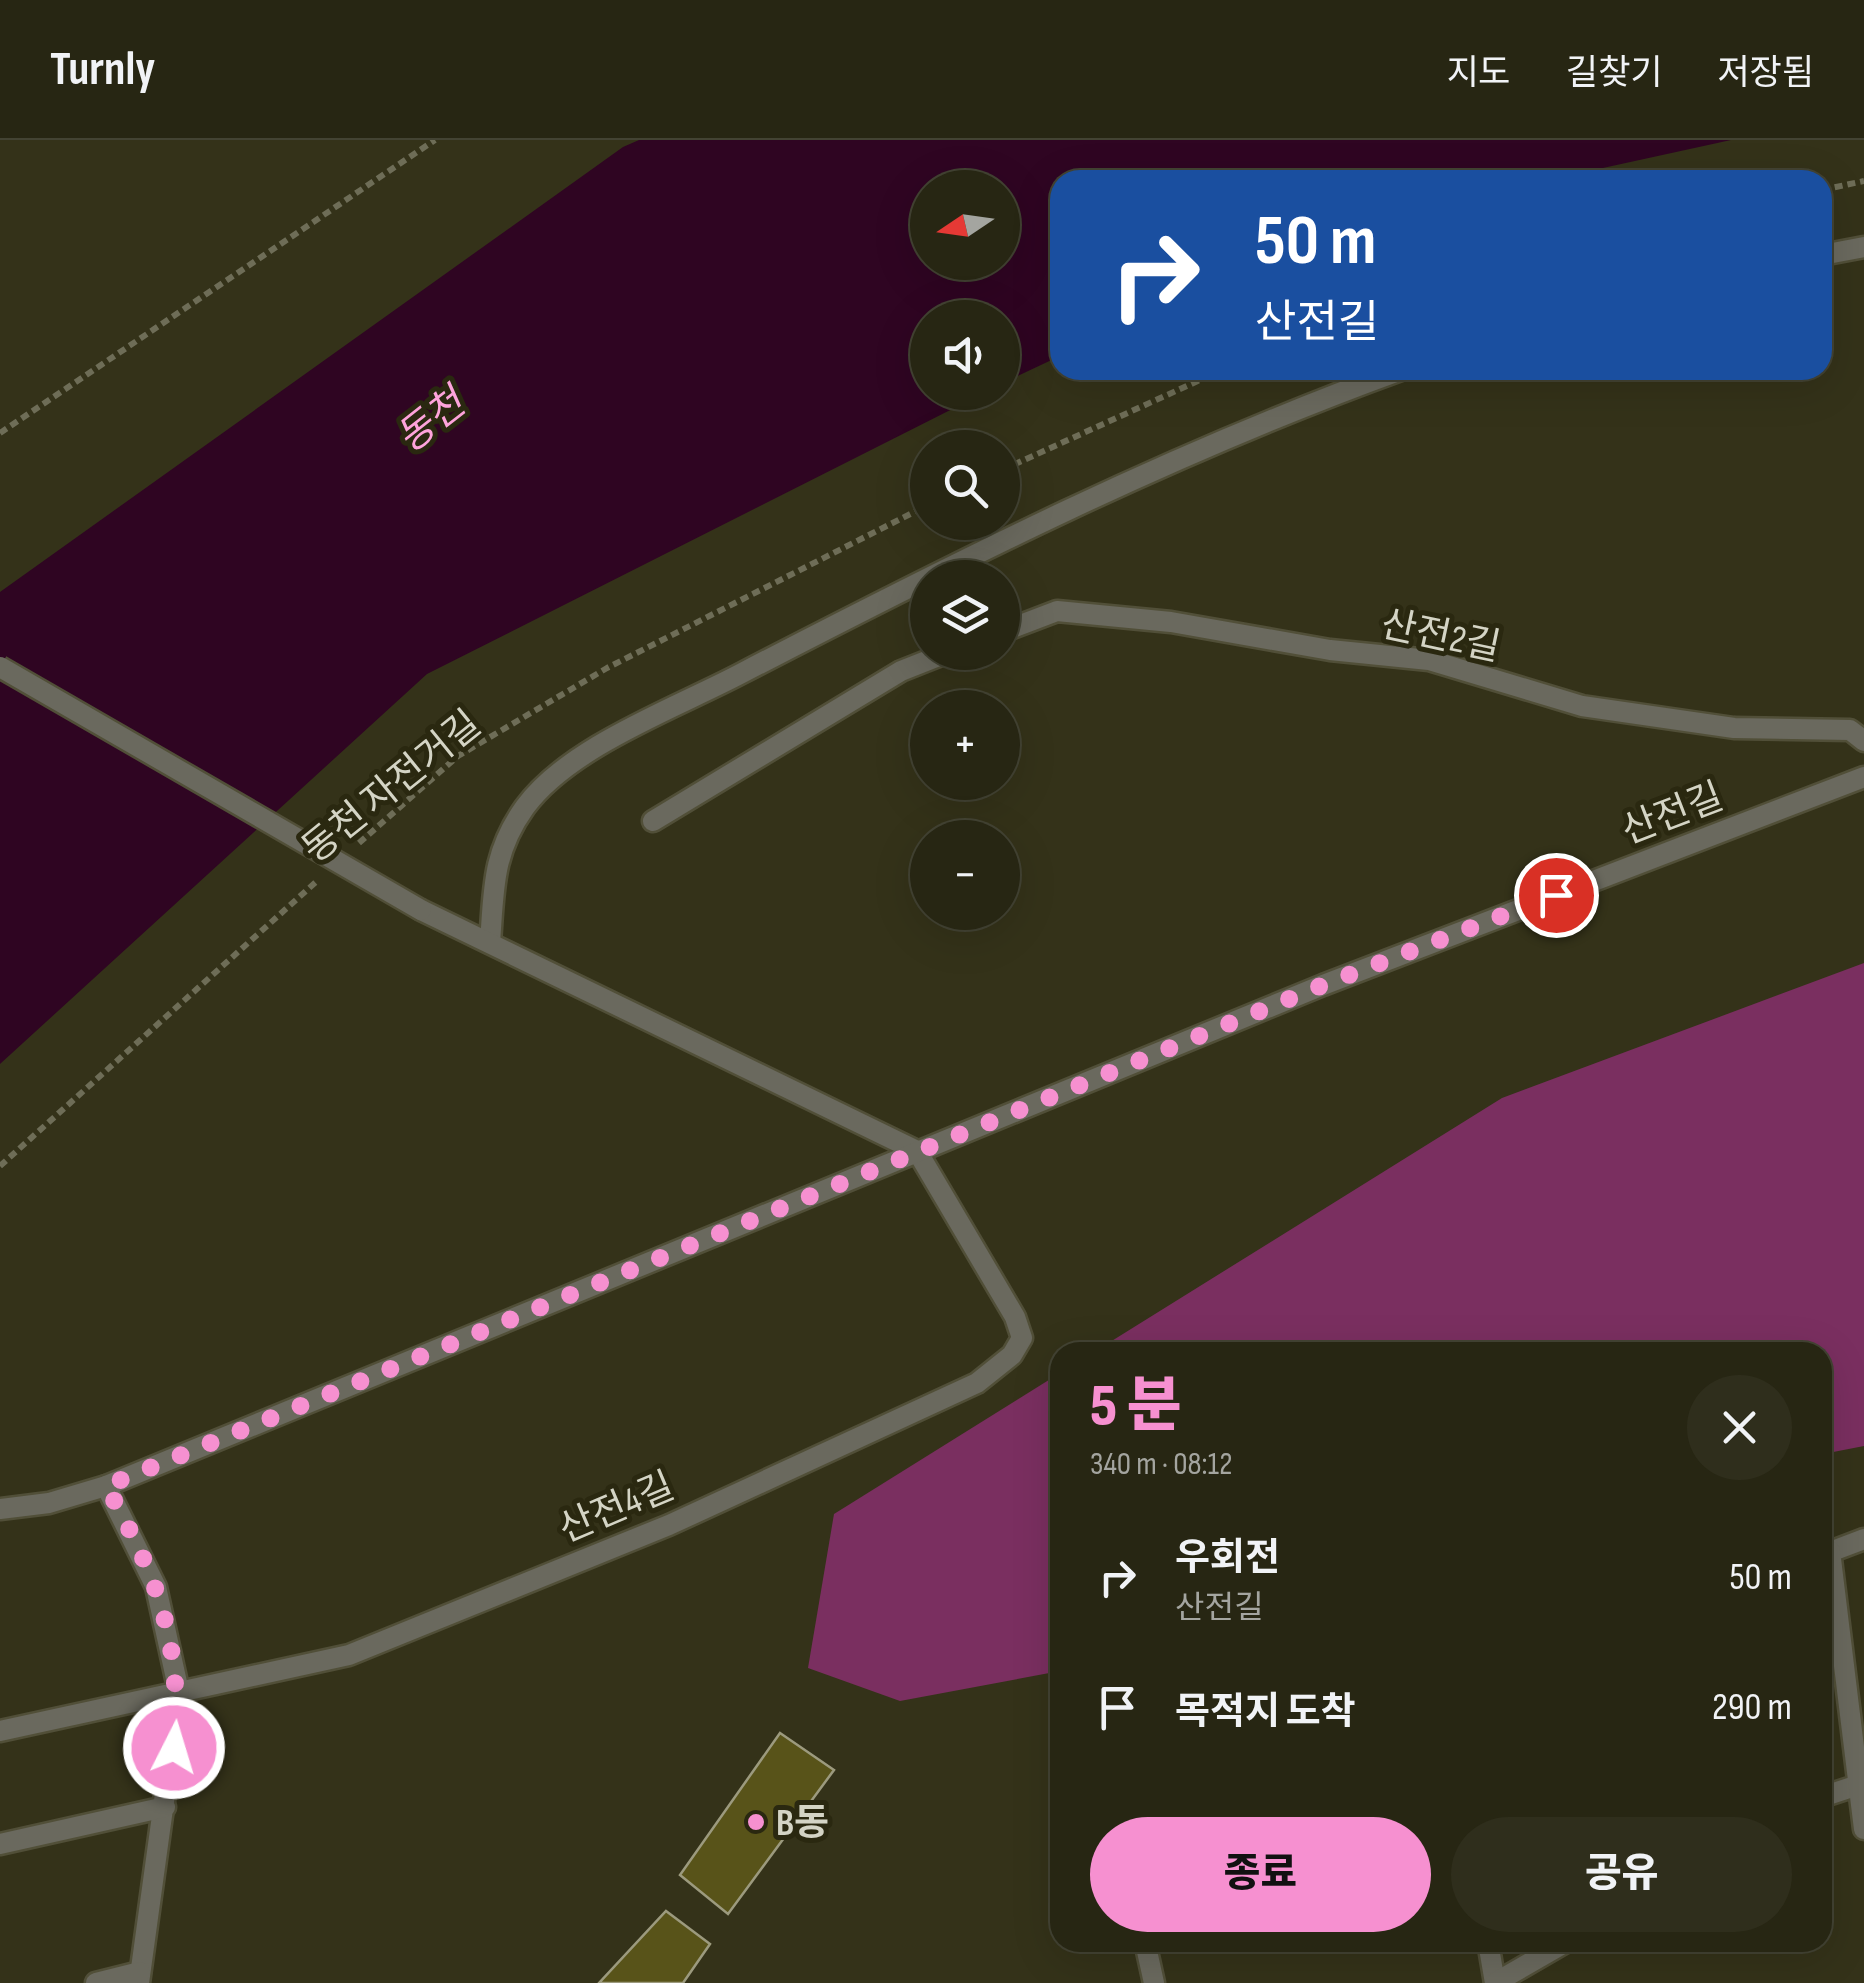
<!DOCTYPE html>
<html lang="ko">
<head>
<meta charset="utf-8">
<style>
  :root { --surface:#272613; --page:#2f2e1c; --text:#f1f3f6; --muted:#a4a5a0; --line:#434333; --accent:#f690d0 }
  body { margin:0; font-family:"Sofia Sans Condensed","Noto Sans KR",sans-serif; background:var(--page); color:var(--text); height:100vh; display:flex; flex-direction:column; font-size:38px; white-space:nowrap }
  * { box-sizing:border-box; margin:0 }
  p { font-size:32px; color:var(--muted) }
  .icon { flex:none; width:55px; height:55px; fill:none; stroke:currentColor; stroke-width:2; stroke-linecap:round; stroke-linejoin:round }
  .map { position:relative; flex:1; overflow:hidden }
  .sheet { position:absolute; left:1050px; top:1202px; width:782px; height:610px; display:flex; flex-direction:column; background:var(--surface); border-radius:30px; box-shadow:0 10px 40px #0002,0 0 0 2px var(--line) }
  .sheet>* { flex:none }
  .top-card { position:absolute; left:1050px; top:30px; width:782px; height:210px; border-radius:30px; box-shadow:0 10px 40px #0002,0 0 0 2px var(--line); background:#1a4fa0; color:#fff; overflow:hidden }
  .needle { width:65px; rotate:257deg }
  .tools { position:absolute; left:910px; top:30px; display:grid; gap:20px }
  .tools a { display:grid; place-items:center; width:110px; height:110px; border-radius:50%; background:var(--surface); box-shadow:0 10px 40px #0002,0 0 0 2px var(--line); font-size:50px }
  .pin { position:absolute; display:grid; place-items:center; width:85px; height:85px; color:#fff; margin:-42px; border:5px solid #fff; border-radius:50%; box-shadow:0 2px 10px #0007 }
  .me { position:absolute; width:110px; margin:-55px; rotate:5deg; stroke-linejoin:round; filter:drop-shadow(0 0 8px #0008) }
  .turn { display:flex; align-items:center; gap:35px; height:210px; padding:0 40px; font-size:45px }
  .turn .icon { width:130px; height:130px; stroke-width:2.5 }
  .turn b { display:block; font-size:70px; line-height:85px }
  .round { display:grid; place-items:center; flex:none; width:105px; height:105px; border-radius:52px; background:var(--page) }
  .headline { display:flex; align-items:center; justify-content:space-between; height:170px; padding:0 40px }
  h1 { font-size:60px; font-weight:800; line-height:75px; color:var(--accent) }
  .primary-button { display:flex; gap:20px; margin-top:auto; padding:20px 40px }
  .primary-button a { flex:1; height:115px; border-radius:60px; background:var(--accent); color:#111; font-size:40px; font-weight:800; line-height:115px; text-align:center }
  .primary-button a+a { background:var(--page); color:var(--text) }
  ul { padding:0; list-style:none }
  li { display:flex; align-items:center; gap:30px; height:130px; padding:0 40px }
  li div { flex:1 }
  li b { display:block; font-size:38px }
  li em { font-style:normal }
  header { display:flex; align-items:center; gap:60px; box-sizing:border-box; height:140px; padding:0 50px; background:var(--surface); border-bottom:2px solid var(--line) }
  header strong { font-size:48px }
  nav { display:flex; gap:55px; margin-inline-start:auto; font-size:35px }
  .map>svg:first-child { display:block }
  .green { fill:#7a2f60 }
  .water { fill:#2f0522; fill-rule:evenodd }
  .building { fill:#585319; stroke:#9c9a7e; stroke-width:2.5 }
  .lines { fill:none; stroke-linecap:round; stroke-linejoin:round }
  .service-casing { stroke:#514f38; stroke-width:25 }
  .minor-casing { stroke:#514f38; stroke-width:25 }
  .tertiary-casing { stroke:#514f38; stroke-width:25 }
  .path { stroke:#6e6d57; stroke-width:6; stroke-dasharray:8 5; stroke-linecap:butt }
  .service { stroke:#6a695e; stroke-width:20 }
  .minor { stroke:#6a695e; stroke-width:20 }
  .tertiary { stroke:#6a695e; stroke-width:20 }
  .minor-bridge-casing { stroke:#514f38; stroke-width:25; stroke-linecap:butt }
  .minor-bridge { stroke:#6a695e; stroke-width:20 }
  .route { stroke:#f690d0; stroke-width:18; stroke-dasharray:0 32.4 }
  .poi-dot { fill:#f690d0; stroke:#2a2810; stroke-width:4 }
  .labels { text-anchor:middle; stroke-width:10; stroke-linejoin:round; paint-order:stroke }
  .street-label { font-size:38px; fill:#d4d4c5; stroke:#2a2810 }
  .poi-label { font-size:38px; font-weight:bold; fill:#d4d4c5; stroke:#2a2810; text-anchor:start }
  .water-label { font-size:40px; font-style:italic; fill:#fea3db; stroke:#2a2810 }
</style>
</head>
<body>
<header>
<strong>Turnly</strong>
<nav><a>지도</a><a>길찾기</a><a>저장됨</a></nav>
</header>
<div class="map">
<svg width="1864" height="1843" viewBox="0 0 1864 1843">
  <rect width="100%" height="100%" fill="#343219"/>
  <g class="green">
    <polygon points="1864,823 1864,1306 1823,1314 1822,1212 1094,1212 1502,958"/>
    <polygon points="1060,1233 1060,1531 900,1561 808,1528 834,1374"/>
  </g>
  <path class="water" d="M 639,0 L 1731,0 L 1548,40 L 1060,40 L 1060,216 L 1003,243 L 1002,178 L 928,178 L 928,252 L 984,253 L 427,534 L 0,924 L 0,452 L 623,7 ZM 928,48 L 1002,48 L 1002,122 L 928,122 Z"/>
  <g class="building">
    <polygon points="780,1593 834,1630 728,1774 680,1735"/>
    <polygon points="666,1771 710,1804 683,1843 599,1843"/>
  </g>
  <g class="lines">
    <defs>
      <g id="service">
        <polyline points="1822,115 1864,107"/>
        <polyline points="1002,492 1057,471 1171,482 1330,510 1429,520 1582,566 1734,588 1850,590 1864,601"/>
        <polyline points="653,681 901,531 949,512"/>
        <path d="M 490,803 C 494,749 492,713 525,667 C 570,606 676,568 742,533 C 958,421 1172,313 1401,230"/>
        <polyline points="1822,1415 1864,1399"/>
        <polyline points="0,1591 349,1515 669,1385 977,1243 1012,1215 1022,1198 1015,1177 917,1011"/>
        <polyline points="1822,1657 1864,1643"/>
        <polyline points="1488,1802 1495,1843"/>
        <polyline points="1495,1843 1566,1802"/>
      </g>
      <g id="minor">
        <polyline points="421,770 917,1011"/>
        <polyline points="106,1346 156,1447 179,1552 139,1843"/>
        <polyline points="1830,1411 1864,1689"/>
        <polyline points="0,1704 165,1667"/>
        <polyline points="1145,1802 1154,1843"/>
        <polyline points="96,1843 140,1832"/>
      </g>
      <polyline id="tertiary" points="0,1369 49,1363 106,1346 1323,845 1864,637"/>
    </defs>
    <use href="#service" class="service-casing"/>
    <use href="#minor" class="minor-casing"/>
    <use href="#tertiary" class="tertiary-casing"/>
    <g class="path">
      <polyline points="1822,50 1864,41"/>
      <polyline points="0,293 435,0"/>
      <polyline points="1002,330 1222,230"/>
      <polyline points="359,703 458,616 607,528 928,365"/>
      <polyline points="0,1026 317,741"/>
    </g>
    <use href="#service" class="service"/>
    <use href="#minor" class="minor"/>
    <use href="#tertiary" class="tertiary"/>
    <defs>
      <polyline id="minor-bridge" points="0,527 421,770"/>
    </defs>
    <use href="#minor-bridge" class="minor-bridge-casing"/>
    <use href="#minor-bridge" class="minor-bridge"/>
  </g>
  <g class="lines">
    <path class="route" d="M 174,1608 C 183,1503 157,1436 106,1346 L 1323,845 L 1556,755"/>
  </g>
  <circle class="poi-dot" cx="756" cy="1682" r="10"/>
  <g class="labels">
    <g class="street-label">
      <text transform="translate(1441 495) rotate(12)" y="13">산전2길</text>
      <text transform="translate(391 646) rotate(-39)" y="13">동천 자전거길</text>
      <text transform="translate(1672 673) rotate(-21)" y="13">산전길</text>
      <text transform="translate(616 1367) rotate(-23)" y="13">산전4길</text>
    </g>
    <g class="poi-label">
      <text x="776" y="1695">B동</text>
    </g>
    <g class="water-label">
      <text transform="translate(430 280) rotate(-38)" y="14">동천</text>
    </g>
  </g>
</svg>
<div class="tools">
<a><svg class="needle" viewBox="-14 -14 28 28"><path d="M0-13l5 13h-10z" fill="#e53935"/><path d="M0 13l5-13h-10z" fill="#a4a5a0"/></svg></a>
<a><svg class="icon" aria-label="sound" viewBox="0 0 24 24"><path d="M4 9h4l5-4v14l-5-4H4zM17 9q2 3 0 6"/></svg></a>
<a><svg class="icon" aria-label="search" viewBox="0 0 24 24"><circle cx="10" cy="10" r="6"/><path d="M15 15l6 6"/></svg></a>
<a><svg class="icon" aria-label="layers" viewBox="0 0 24 24"><path d="M12 4l9 5-9 5-9-5zM3 14l9 5 9-5"/></svg></a>
<a>+</a>
<a>−</a>
</div>
<div class="pin" style="left:1556px;top:755px;background:#d93025"><svg class="icon" aria-label="arrive" viewBox="0 0 24 24"><path d="M6 21V4h12l-3 4 3 4H6"/></svg></div>
<svg class="me" style="left:174px;top:1608px" viewBox="-20 -20 40 40"><circle r="17" fill="#f690d0" stroke="#fff" stroke-width="3"/><path d="M0-11L8 9 0 5-8 9z" fill="#fff"/></svg>
<div class="top-card">
<div class="turn"><svg class="icon" aria-label="right" viewBox="0 0 24 24"><path d="M7 20v-9h11M14 6l5 5-5 5"/></svg><div><b>50 m</b>산전길</div></div>
</div>
<section class="sheet">
<div class="headline"><div><h1>5 분</h1><p>340 m · 08:12</p></div><a class="round"><svg class="icon" aria-label="close" viewBox="0 0 24 24"><path d="M6 6l12 12M18 6L6 18"/></svg></a></div>
<ul>
<li><svg class="icon" aria-label="right" viewBox="0 0 24 24"><path d="M7 20v-9h11M14 6l5 5-5 5"/></svg><div><b>우회전</b><p>산전길</p></div><em>50 m</em></li>
<li><svg class="icon" aria-label="arrive" viewBox="0 0 24 24"><path d="M6 21V4h12l-3 4 3 4H6"/></svg><div><b>목적지 도착</b></div><em>290 m</em></li>
</ul>
<div class="primary-button"><a>종료</a><a>공유</a></div>
</section>
</div>
</body>
</html>
